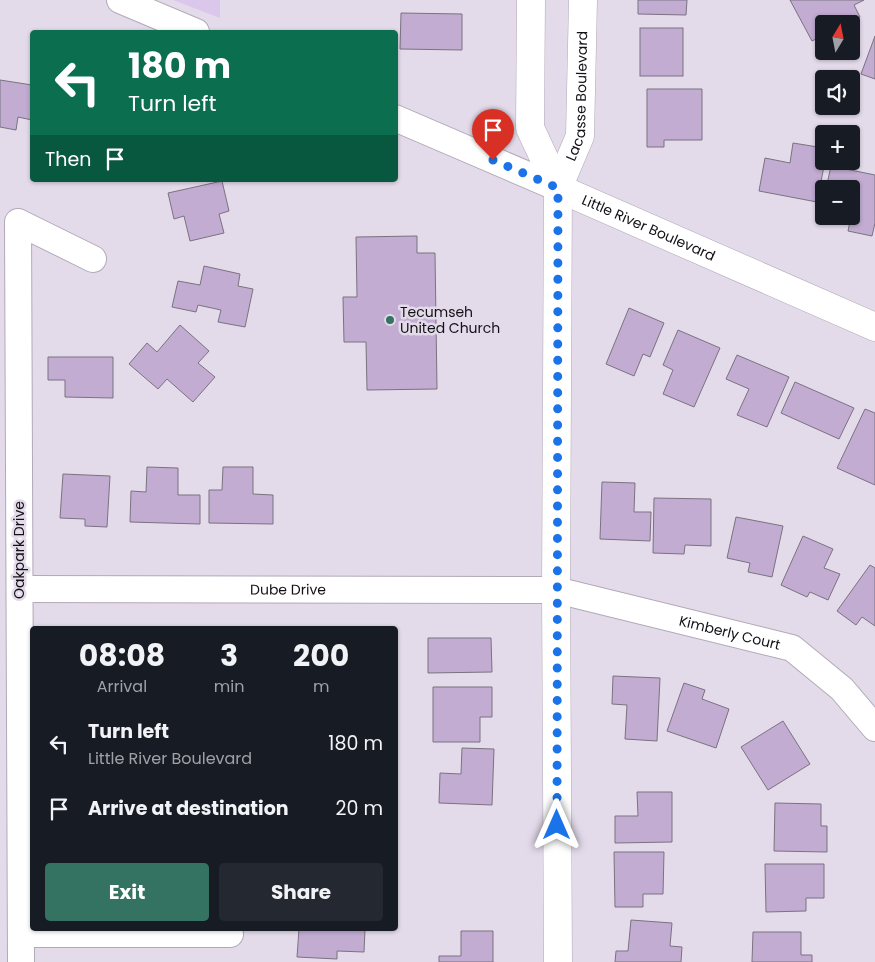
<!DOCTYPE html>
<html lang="en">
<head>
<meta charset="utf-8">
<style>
  :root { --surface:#171b24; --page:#242831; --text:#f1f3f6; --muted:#9ea1a6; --accent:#347361 }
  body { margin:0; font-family:Poppins,sans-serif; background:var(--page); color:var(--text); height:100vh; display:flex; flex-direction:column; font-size:19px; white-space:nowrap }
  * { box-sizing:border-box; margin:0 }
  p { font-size:16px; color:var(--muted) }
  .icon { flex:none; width:28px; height:28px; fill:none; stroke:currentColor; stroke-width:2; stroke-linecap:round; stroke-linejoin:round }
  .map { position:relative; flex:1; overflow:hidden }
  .details { position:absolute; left:30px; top:626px; width:368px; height:305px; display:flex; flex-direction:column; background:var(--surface); border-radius:5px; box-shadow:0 1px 4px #0004 }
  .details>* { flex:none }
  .hud { position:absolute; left:30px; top:30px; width:368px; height:152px; border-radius:5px; box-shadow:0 1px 4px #0004; background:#0b6e4f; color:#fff; overflow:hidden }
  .needle { width:32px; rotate:10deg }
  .fabs { position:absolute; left:815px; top:15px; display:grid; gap:10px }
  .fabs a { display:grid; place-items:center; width:45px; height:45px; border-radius:5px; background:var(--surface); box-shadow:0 1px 4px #0004; font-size:25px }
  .pin { position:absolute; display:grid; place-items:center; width:42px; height:42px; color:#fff; margin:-51px -21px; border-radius:50% 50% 50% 0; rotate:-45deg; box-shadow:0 0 5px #0007 }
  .pin .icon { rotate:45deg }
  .me { position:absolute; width:55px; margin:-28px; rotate:0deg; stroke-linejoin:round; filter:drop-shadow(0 0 4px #0008) }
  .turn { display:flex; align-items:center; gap:18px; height:105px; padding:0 15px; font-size:22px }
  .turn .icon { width:65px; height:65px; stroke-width:2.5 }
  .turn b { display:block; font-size:35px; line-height:42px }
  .then { display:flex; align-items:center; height:48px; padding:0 15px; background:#0003; gap:10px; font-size:19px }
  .eta { display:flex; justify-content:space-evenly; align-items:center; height:85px; text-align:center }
  .eta b { font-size:30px; font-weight:700; line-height:35px }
  .cta { display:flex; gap:10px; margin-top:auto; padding:10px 15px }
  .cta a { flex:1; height:58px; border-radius:5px; background:var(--accent); color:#fff; font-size:20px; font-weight:700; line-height:58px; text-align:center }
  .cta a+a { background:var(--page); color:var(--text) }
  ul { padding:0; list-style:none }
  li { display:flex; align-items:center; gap:15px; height:65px; padding:0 15px }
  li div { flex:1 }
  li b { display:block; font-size:19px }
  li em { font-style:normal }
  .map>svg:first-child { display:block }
  .green { fill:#dcc7ec }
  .building { fill:#c2acd2; stroke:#7b7281 }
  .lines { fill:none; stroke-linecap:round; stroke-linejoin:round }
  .minor-casing { stroke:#b2a9b8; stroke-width:28 }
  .tertiary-casing { stroke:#b2a9b8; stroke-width:29 }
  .minor { stroke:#fff; stroke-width:26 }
  .tertiary { stroke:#fff; stroke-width:28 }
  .route { stroke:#1a73e8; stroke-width:9; stroke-dasharray:0 16.2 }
  .poi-dot { fill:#347361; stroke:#e3daea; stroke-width:2 }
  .labels { text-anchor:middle; stroke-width:5; stroke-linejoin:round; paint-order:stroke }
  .street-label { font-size:14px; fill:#131015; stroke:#e3daea }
  .poi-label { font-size:14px; fill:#131015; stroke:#e3daea; text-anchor:start }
</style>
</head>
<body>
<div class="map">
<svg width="875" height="962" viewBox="0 0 875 962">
  <rect width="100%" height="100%" fill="#e3daea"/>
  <polygon class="green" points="173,0 220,0 220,18"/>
  <g class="building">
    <polygon points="638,0 687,0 686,15 638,14"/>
    <polygon points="790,0 864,0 854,5 860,17 846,24 824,24 824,35 812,41"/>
    <polygon points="401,13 462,14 462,50 400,49"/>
    <rect x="640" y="28" width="43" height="48"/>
    <polygon points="875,36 875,79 861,74"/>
    <polygon points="0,80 32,85 32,120 18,117 16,130 0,127"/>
    <polygon points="647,89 702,89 702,140 664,140 664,147 647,147"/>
    <polygon points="793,143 824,148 825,161 817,202 759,191 765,158 790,163"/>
    <polygon points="831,166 875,175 875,223 872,236 848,231 851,216 851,189 826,189"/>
    <polygon points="222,181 229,211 219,214 224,233 190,241 184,216 174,219 168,193"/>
    <polygon points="417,236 417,253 435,253 437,389 367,390 366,342 344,342 343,297 357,297 356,237"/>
    <polygon points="204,266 240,274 238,286 253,289 245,327 218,322 221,310 198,305 196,312 172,307 178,281 200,285"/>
    <polygon points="629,308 664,323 650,357 643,354 634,376 606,364"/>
    <polygon points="180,325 209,351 198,363 215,377 193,402 167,379 158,389 129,364 147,343 157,352"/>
    <polygon points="678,330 720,348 694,407 663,394 673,370 663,365"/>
    <polygon points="737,355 789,377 767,427 737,415 749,389 726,379"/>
    <polygon points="48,357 113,357 113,398 65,397 65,380 48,380"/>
    <polygon points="795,382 854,408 839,439 781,413"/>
    <polygon points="865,409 875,413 875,485 837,468"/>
    <polygon points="147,467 178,468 178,495 200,495 200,524 130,522 131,491 146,492"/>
    <polygon points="223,467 253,467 253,494 273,495 273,524 209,523 209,490 222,490"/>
    <polygon points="63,474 110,476 107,527 85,526 85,519 60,518"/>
    <polygon points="602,482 635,483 634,512 651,512 650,541 600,539"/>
    <polygon points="654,498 711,499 711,546 685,545 684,554 653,553"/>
    <polygon points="736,517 783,526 772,577 748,572 750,563 727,558"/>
    <polygon points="803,536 833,549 824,568 840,574 828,600 810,592 807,597 781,585"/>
    <polygon points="870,565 875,568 875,626 862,617 856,625 837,611"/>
    <polygon points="428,638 491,638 492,672 428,673"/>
    <polygon points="613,676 660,678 657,741 625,739 627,705 612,704"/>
    <polygon points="684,683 705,690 702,699 729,709 716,748 667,731"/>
    <polygon points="433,687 492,687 492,717 480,717 480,742 433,742"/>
    <polygon points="783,721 810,764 768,790 741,747"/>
    <polygon points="462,748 494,749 492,805 439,803 440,773 461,774"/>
    <polygon points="637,792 672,792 672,842 615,843 615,816 638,816"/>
    <polygon points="775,803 821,804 821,826 827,826 827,852 774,851"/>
    <polygon points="614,852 664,852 663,894 643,894 643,907 615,907"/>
    <polygon points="765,864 824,864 824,898 806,898 806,911 766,912"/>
    <polygon points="631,920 672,923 670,946 682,947 681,962 615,962 616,951 628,951"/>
    <polygon points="299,929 365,929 364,952 337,951 337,959 297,957"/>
    <polygon points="461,931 493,931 493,962 439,962 439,956 461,956"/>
    <polygon points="753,932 801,932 801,955 812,955 812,962 752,962"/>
  </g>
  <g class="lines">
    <defs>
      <g id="minor">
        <polyline points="120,0 196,32"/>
        <polyline points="395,118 558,188"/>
        <path id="s1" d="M 20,589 L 556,590 L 792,648 L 842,689 L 875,728"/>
        <polyline points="21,934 230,934"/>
        <polyline points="21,962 18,222 93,259"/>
      </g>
      <g id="tertiary">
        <polyline points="531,0 530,128 558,188"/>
        <path id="s2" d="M 558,188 L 875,327"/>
        <path id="s3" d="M 558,962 L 556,590 L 558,188 L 580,136 L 583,0"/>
      </g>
    </defs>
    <use href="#minor" class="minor-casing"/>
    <use href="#tertiary" class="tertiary-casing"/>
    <use href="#minor" class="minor"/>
    <use href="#tertiary" class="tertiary"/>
  </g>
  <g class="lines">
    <polyline class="route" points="493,160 558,188 557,825"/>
  </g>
  <circle class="poi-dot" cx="390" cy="320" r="5"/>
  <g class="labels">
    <g class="street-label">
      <text dy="5" stroke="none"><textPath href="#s3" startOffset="870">Lacasse Boulevard</textPath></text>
      <text dy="5" stroke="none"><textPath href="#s2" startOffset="99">Little River Boulevard</textPath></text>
      <text transform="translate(19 550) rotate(-90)" y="5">Oakpark Drive</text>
      <text dy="5" stroke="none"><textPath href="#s1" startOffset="268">Dube Drive</textPath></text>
      <text dy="5" stroke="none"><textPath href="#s1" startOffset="715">Kimberly Court</textPath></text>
    </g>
    <g class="poi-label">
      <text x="400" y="317">Tecumseh<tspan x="400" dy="16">United Church</tspan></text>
    </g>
  </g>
</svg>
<div class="fabs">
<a><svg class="needle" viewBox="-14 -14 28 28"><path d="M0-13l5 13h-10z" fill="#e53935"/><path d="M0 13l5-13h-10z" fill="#9ea1a6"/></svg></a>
<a><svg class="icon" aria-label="sound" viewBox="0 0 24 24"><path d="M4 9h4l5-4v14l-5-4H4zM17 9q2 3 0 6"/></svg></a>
<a>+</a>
<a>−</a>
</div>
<div class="pin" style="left:493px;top:160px;background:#d93025"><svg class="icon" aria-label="arrive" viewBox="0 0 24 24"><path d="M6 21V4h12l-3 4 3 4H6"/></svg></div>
<svg class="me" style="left:557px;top:825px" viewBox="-20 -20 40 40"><path d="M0-17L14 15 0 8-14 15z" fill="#1a73e8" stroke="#fff" stroke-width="4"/></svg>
<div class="hud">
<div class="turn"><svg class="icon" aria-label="left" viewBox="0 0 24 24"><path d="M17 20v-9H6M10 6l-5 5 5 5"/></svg><div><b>180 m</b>Turn left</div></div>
<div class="then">Then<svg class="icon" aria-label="arrive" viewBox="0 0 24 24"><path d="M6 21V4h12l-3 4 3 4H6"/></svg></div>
</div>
<section class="details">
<div class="eta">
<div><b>08:08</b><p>Arrival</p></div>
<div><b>3</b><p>min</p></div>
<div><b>200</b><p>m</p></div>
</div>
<ul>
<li><svg class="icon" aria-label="left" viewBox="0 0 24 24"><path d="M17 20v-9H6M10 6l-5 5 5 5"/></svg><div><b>Turn left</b><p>Little River Boulevard</p></div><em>180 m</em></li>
<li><svg class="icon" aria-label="arrive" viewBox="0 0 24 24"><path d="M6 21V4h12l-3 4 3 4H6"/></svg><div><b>Arrive at destination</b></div><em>20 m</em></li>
</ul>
<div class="cta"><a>Exit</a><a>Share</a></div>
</section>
</div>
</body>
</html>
